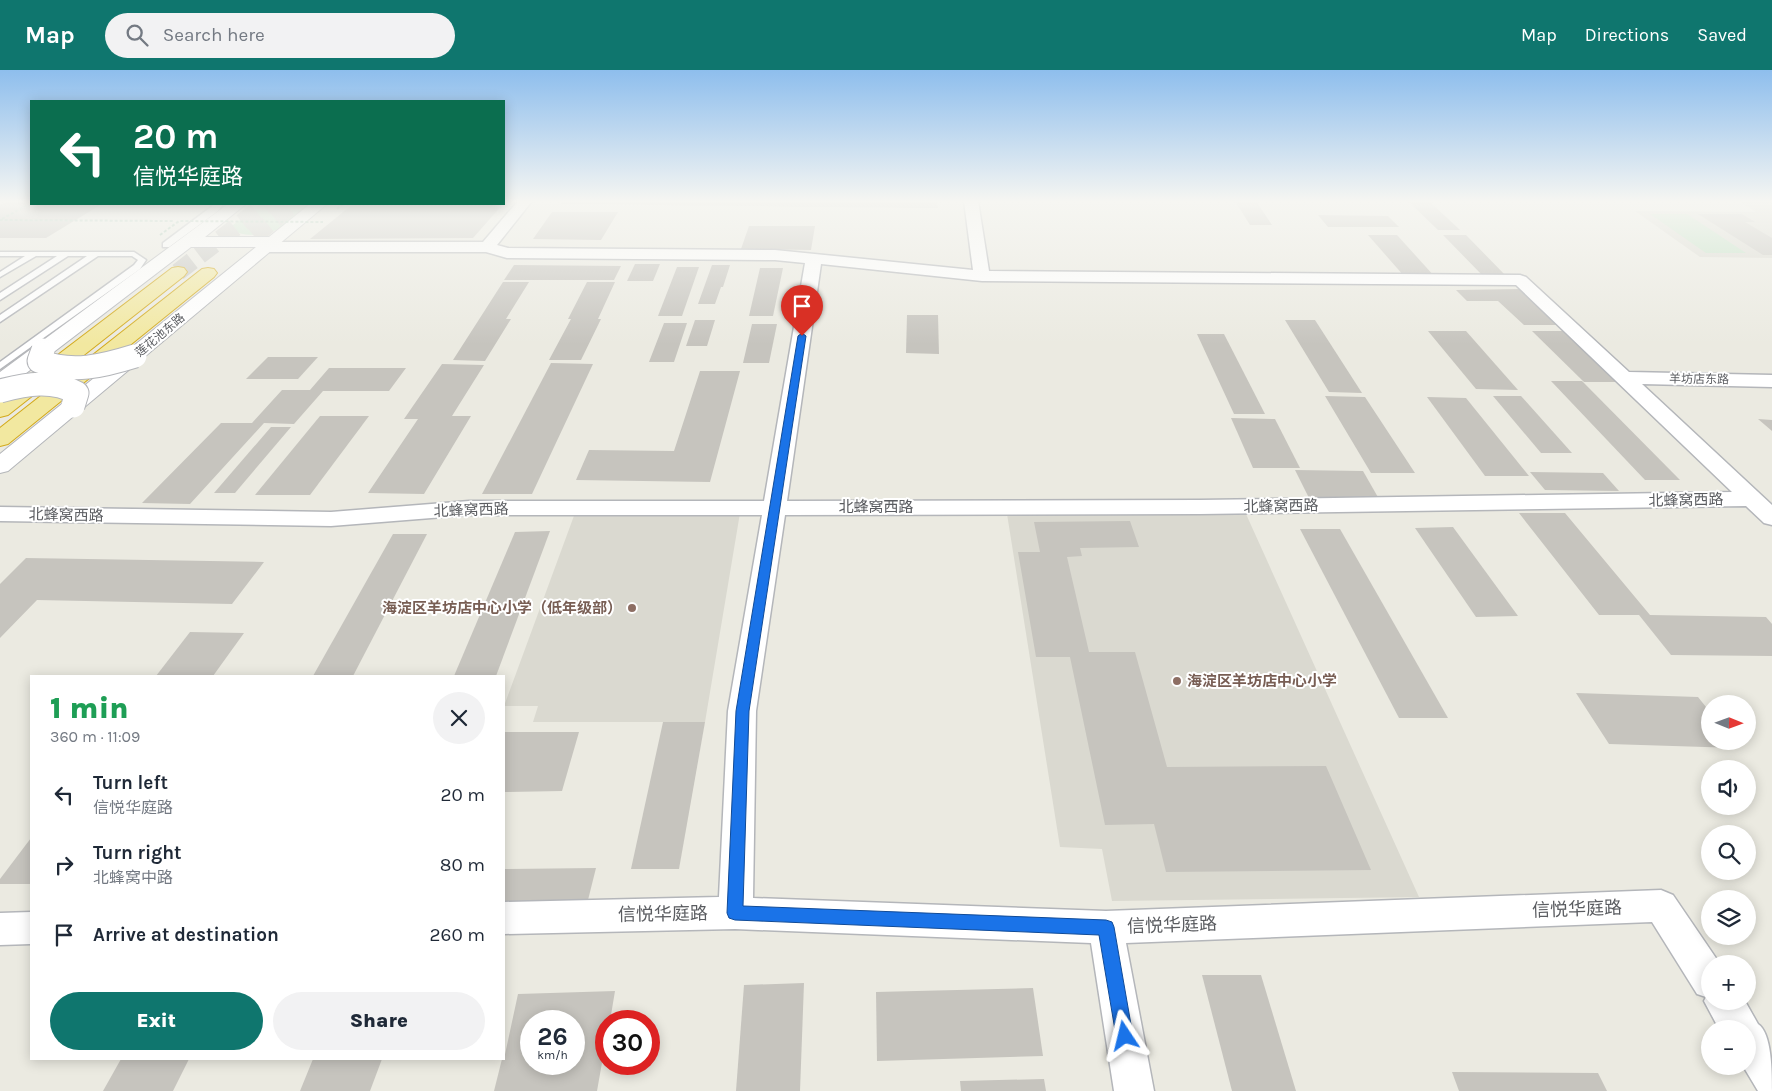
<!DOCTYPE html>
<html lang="en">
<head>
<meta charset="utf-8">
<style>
  :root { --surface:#fff; --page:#f2f2f3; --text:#1f2937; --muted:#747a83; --accent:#0f766e }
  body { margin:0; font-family:Karla,"Noto Sans SC",sans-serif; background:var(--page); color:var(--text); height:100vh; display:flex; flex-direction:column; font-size:19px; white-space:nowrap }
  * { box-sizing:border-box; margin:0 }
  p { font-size:16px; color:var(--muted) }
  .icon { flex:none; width:28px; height:28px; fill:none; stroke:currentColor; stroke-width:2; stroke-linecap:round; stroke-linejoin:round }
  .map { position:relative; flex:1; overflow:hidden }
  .side { position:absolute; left:30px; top:605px; width:475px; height:385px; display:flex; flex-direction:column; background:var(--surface); border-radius:0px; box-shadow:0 2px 12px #0003 }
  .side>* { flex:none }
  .top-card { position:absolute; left:30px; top:30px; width:475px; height:105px; border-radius:0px; box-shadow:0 2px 12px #0003; background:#0b6e4f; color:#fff; overflow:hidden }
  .needle { width:32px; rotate:91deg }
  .tools { position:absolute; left:1701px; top:625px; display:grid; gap:10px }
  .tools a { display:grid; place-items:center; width:55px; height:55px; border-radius:50%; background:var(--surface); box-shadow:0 2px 12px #0003; font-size:25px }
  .speed { position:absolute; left:520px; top:940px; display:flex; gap:10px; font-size:25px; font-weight:700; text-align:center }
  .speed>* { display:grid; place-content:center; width:65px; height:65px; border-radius:50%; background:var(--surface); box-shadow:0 2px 12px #0003; line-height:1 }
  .speed small { font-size:12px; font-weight:400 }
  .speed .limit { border:8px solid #d22; background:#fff; color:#111 }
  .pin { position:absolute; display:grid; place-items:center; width:42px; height:42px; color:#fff; margin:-51px -21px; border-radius:50% 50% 50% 0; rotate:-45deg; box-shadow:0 0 5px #0007 }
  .pin .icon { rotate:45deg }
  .me { position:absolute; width:55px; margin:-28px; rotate:350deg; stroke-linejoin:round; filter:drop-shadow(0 0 4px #0008) }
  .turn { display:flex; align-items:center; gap:18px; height:105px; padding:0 20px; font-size:22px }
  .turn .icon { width:65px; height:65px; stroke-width:2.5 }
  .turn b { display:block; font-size:35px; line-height:42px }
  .round { display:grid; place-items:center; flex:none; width:52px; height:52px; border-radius:26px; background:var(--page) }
  .overview { display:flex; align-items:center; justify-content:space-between; height:85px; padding:0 20px }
  h1 { font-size:30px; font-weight:800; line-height:38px; color:#1e9e55 }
  .action { display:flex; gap:10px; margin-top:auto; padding:10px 20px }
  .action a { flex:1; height:58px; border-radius:30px; background:var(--accent); color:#fff; font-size:20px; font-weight:800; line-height:58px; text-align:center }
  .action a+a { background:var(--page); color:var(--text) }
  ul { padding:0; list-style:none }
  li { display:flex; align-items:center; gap:15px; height:70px; padding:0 20px }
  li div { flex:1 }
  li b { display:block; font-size:19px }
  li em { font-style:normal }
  header { display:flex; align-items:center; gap:30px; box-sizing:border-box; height:70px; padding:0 25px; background:var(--accent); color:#fff }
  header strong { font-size:24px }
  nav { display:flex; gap:28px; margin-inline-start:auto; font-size:18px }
  .search { width:350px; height:45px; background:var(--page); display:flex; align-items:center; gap:12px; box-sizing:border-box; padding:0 18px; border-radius:28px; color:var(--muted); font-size:19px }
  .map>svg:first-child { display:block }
  .education { fill:#dad9d0 }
  .green { fill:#c0e0c3 }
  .building { fill:#c6c4be; fill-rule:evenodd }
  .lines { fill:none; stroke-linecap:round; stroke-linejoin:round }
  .trunk-tunnel { stroke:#c7c6c1; stroke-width:18; stroke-dasharray:18 9; stroke-linecap:butt }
  .service-casing { stroke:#b4b6ba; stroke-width:3 }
  .minor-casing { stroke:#b4b6ba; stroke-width:3 }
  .tertiary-casing { stroke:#b4b6ba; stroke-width:2 }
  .trunk-casing { stroke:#d3a919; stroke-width:2 }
  .path { stroke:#9ac0a8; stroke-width:2; stroke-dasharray:3 2; stroke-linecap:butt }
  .service { fill:#fff; fill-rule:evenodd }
  .minor { fill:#fff; fill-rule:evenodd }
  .tertiary { fill:#fff; fill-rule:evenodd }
  .trunk { fill:#f2e8a0; fill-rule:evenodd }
  .tertiary-bridge-casing { stroke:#b4b6ba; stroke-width:25; stroke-linecap:butt }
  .path-bridge { stroke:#9ac0a8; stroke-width:2; stroke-dasharray:3 2; stroke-linecap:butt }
  .tertiary-bridge { stroke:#fff; stroke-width:23 }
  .route { fill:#1a73e8; stroke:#114b97 }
  .education-dot { fill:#8d6e63; stroke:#fff; stroke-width:2 }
  .labels { text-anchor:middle; stroke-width:4; stroke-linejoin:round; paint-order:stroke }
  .far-street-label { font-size:12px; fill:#5a5c60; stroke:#fff }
  .street-label { font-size:15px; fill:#5a5c60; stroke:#fff }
  .education-label { font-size:15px; font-weight:bold; fill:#785e54; stroke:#fff; text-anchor:end }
  .near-street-label { font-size:18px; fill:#5a5c60; stroke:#fff }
</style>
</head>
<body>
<header>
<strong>Map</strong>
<div class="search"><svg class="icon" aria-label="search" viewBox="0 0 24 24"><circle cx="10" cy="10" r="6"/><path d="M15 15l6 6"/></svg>Search here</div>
<nav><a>Map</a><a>Directions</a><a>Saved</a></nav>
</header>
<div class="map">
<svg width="1772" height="1021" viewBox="0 0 1772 1021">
  <rect width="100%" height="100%" fill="#ebeae1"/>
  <g class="education">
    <polygon points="1739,131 1772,131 1772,188 1700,187 1635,141 1756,142"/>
    <polygon points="575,443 740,443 705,652 533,652 538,636 504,636"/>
    <polygon points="1007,444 1246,444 1419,827 1112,831 1102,779 1060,777"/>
  </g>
  <g class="green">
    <path d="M 261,134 L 312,134 C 304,141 297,148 288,154 C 275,164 245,169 232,160 L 233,155 Z"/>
    <polygon points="1650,144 1687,144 1746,183 1706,183"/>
  </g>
  <g class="building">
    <polygon points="8,131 31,131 31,134 102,134 46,168 0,168 0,135"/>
    <polygon points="562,131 937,131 938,138 560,134"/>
    <polygon points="1235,131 1256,131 1272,155 1250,155"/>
    <polygon points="1408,131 1429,131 1460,160 1438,160"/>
    <polygon points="353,134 503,134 473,168 310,169"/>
    <polygon points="552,142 618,142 601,170 533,169"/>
    <polygon points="1698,144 1742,144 1755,152 1745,152 1772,168 1772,185 1763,185"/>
    <polygon points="1318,145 1388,146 1399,157 1328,157"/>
    <polygon points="749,156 815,156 811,180 741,179"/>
    <polygon points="1368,165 1397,165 1435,207 1404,206"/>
    <polygon points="1443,165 1466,165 1508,208 1484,207"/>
    <polygon points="635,194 660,194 653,211 627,211"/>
    <polygon points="514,195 621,196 614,210 504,210"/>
    <polygon points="712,195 730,195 723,217 721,217 715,234 698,234"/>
    <polygon points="677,197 699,197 682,246 658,246"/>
    <polygon points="760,198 783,198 773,246 749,246"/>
    <polygon points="503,212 529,212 506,249 511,249 485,291 453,290"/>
    <polygon points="587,212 615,212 598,249 601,249 581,290 549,290 571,249 568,249"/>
    <polygon points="1521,219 1561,255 1524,255 1498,231 1467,231 1456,220"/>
    <polygon points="907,245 938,245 939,284 906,283"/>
    <polygon points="695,250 715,250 707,276 686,276"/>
    <polygon points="1285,250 1315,250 1362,323 1329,322"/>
    <polygon points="664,253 687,253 674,292 649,292"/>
    <polygon points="752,254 777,254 769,293 743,293"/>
    <polygon points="1428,261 1466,261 1518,320 1476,319"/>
    <polygon points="1532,261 1565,261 1619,312 1584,312"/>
    <polygon points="1197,264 1224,264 1265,344 1234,344"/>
    <polygon points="268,287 318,287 298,309 246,309"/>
    <polygon points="551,293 593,294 532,424 482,424"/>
    <polygon points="442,294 484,295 452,346 471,346 424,424 368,423 418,349 404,349"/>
    <polygon points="329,298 406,298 389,321 323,321 294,354 264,353 190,434 142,433 221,353 252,353 282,320 310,320"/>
    <polygon points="700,301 740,301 710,412 576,410 589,380 674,381"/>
    <polygon points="1551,311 1582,311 1680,410 1645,410"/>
    <polygon points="1325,326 1365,327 1415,403 1371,403"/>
    <polygon points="1493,326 1521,326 1572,383 1541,383"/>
    <polygon points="1427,327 1466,328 1529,406 1485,406"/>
    <polygon points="320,346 369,346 310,425 255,425"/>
    <polygon points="1231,348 1275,349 1300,398 1253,398"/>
    <polygon points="1758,349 1772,350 1772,361"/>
    <polygon points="271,357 291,357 235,423 214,423"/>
    <polygon points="1295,400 1363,401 1379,429 1309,428"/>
    <polygon points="1530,402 1603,403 1619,421 1545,420"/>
    <polygon points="1519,443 1565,443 1650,545 1766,547 1772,554 1772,586 1671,585 1639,545 1599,545"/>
    <polygon points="1130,451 1139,477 1080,478 1082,486 1067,487 1089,582 1135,582 1167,697 1326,696 1371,800 1166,802 1154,754 1105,755 1070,587 1036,587 1018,482 1040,482 1034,452"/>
    <polygon points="1453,457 1518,546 1476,547 1415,458"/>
    <polygon points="1300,459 1340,459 1448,648 1399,648"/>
    <polygon points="550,461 496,606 454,606 515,462"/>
    <polygon points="393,464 427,464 353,606 313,606"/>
    <polygon points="26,488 264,492 232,534 37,530 0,568 0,514"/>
    <polygon points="190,562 244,563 213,606 156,606"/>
    <polygon points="1576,623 1698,627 1710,642 1710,671 1732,671 1737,678 1609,674"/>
    <polygon points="663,652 705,652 679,799 631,799"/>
    <polygon points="504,662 579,662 562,721 504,722"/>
    <polygon points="31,768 31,814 0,814 0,809"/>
    <polygon points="596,798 584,846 504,847 504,799"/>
    <polygon points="1202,905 1261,905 1296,1021 1232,1021"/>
    <polygon points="804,913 800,1021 736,1021 744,915"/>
    <polygon points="1033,918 1043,986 877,991 876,922"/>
    <path d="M 615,921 L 610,951 L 606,951 L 606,970 L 597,1021 L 494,1021 L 502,989 L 504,989 L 518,924 ZM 531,951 L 574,951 L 574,994 L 531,994 Z"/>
    <polygon points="121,989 189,989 173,1021 103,1021"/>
    <polygon points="313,989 382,989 370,1021 300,1021"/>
    <polygon points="1452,1002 1598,1003 1607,1021 1459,1021"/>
    <polygon points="1044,1009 1046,1021 961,1021 960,1011"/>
  </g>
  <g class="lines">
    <g class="trunk-tunnel">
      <polyline points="254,166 293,134"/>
      <polyline points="178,202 266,134"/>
    </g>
    <defs>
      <g id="service">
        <polygon points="215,134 223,134 218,141 169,177 163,177 163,173"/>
        <polygon points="0,182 134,182 146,190 140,199 0,299 0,292 134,195 138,190 132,186 98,186 0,252 0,245 87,186 68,186 0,230 0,223 57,186 36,186 0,207 0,202 25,186 0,186"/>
      </g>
      <g id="minor">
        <path d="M 518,131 L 532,131 L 497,175 L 508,178 L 775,180 L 973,200 L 964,131 L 978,131 L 989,201 L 1520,205 L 1526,207 L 1629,302 L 1772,305 L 1772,317 L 1642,314 L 1772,435 L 1772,455 L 1764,453 L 1746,436 L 1200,444 L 785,445 L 756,641 L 753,828 L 1106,841 L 1661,820 L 1673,825 L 1720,894 L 1710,894 L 1710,931 L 1745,931 L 1758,954 C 1772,963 1772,1003 1772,1021 L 1758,1021 L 1743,996 L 1748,996 L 1748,959 L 1719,959 L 1704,931 L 1706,927 L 1697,924 L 1652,852 L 1126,873 L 1154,1021 L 1114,1021 L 1091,873 L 735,859 L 504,864 L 504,832 L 719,827 L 728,641 L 762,445 L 469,445 L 331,456 L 0,451 L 0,437 L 331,442 L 469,431 L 764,431 L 805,193 L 775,190 L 507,188 L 486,182 L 266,182 L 261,180 L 258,177 L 261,174 L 266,172 L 483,172 ZM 821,194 L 982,211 L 1516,215 L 1732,422 L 1200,430 L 787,431 Z"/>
        <polygon points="31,842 31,874 0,875 0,843"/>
      </g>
      <polygon id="tertiary" points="228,134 246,134 205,167 269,167 310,134 327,134 8,401 0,403 0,384 256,177 191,177 8,317 0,318 0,302"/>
      <g id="trunk">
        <polygon points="178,197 184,198 187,202 184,206 8,345 0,347 0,329 172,198"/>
        <polygon points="208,198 214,199 217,203 214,207 8,374 0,376 0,358 202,199"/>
      </g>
    </defs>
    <use href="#service" class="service-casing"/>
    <use href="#minor" class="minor-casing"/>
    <use href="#tertiary" class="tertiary-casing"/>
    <use href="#trunk" class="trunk-casing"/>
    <g class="path">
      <polyline points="31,133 0,150 173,151"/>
      <polyline points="337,139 343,134"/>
    </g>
    <use href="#service" class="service"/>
    <use href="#minor" class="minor"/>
    <use href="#tertiary" class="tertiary"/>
    <use href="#trunk" class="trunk"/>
    <defs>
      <g id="tertiary-bridge">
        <path d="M 43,280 L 39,291 C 72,304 103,296 135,286"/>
        <path d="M 0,321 C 27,314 52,309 77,323 L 73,336"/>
      </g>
    </defs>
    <use href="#tertiary-bridge" class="tertiary-bridge-casing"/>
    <polyline class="path-bridge" points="160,165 179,151 323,152"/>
    <use href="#tertiary-bridge" class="tertiary-bridge"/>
  </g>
  <linearGradient id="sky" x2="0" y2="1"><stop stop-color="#8ebeed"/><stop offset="0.48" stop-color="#f6f6f2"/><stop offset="1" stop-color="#f6f6f2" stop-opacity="0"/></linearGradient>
  <rect width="1772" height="274" fill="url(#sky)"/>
  <polygon class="route" points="802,263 806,266 749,641 743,836 1106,850 1112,852 1114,857 1133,966 1131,973 1125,975 1119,973 1116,966 1099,865 735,850 729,848 727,843 736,641 798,266"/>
  <g class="education-dot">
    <circle cx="632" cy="538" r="5"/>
    <circle cx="1177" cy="611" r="5"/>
  </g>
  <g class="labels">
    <g class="far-street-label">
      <text transform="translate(160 265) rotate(-40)" y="4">莲花池东路</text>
      <text transform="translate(1699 309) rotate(1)" y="4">羊坊店东路</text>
    </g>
    <g class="street-label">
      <text transform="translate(1686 430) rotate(-1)" y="5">北蜂窝西路</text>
      <text transform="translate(1281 436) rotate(-1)" y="5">北蜂窝西路</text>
      <text x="876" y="442">北蜂窝西路</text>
      <text transform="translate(471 440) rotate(-2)" y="5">北蜂窝西路</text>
      <text transform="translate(66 445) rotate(1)" y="5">北蜂窝西路</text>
    </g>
    <g class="education-label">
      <text x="622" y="543">海淀区羊坊店中心小学（低年级部）</text>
      <text x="1187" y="616" text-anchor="start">海淀区羊坊店中心小学</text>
    </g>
    <g class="near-street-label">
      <text transform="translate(1577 839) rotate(-2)" y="6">信悦华庭路</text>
      <text transform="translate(663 844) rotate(-1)" y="6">信悦华庭路</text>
      <text transform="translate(1172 855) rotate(-2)" y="6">信悦华庭路</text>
    </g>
  </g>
</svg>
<div class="tools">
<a><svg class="needle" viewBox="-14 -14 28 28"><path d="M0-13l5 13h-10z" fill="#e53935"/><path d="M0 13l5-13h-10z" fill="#747a83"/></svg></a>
<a><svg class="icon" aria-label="sound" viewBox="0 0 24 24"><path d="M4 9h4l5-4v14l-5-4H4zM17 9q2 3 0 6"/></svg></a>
<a><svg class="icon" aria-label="search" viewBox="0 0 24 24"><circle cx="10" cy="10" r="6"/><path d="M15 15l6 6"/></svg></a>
<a><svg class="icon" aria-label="layers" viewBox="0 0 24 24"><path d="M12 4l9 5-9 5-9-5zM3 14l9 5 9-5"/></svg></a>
<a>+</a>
<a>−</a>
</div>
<div class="speed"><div>26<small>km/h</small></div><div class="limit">30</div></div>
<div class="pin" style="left:802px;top:266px;background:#d93025"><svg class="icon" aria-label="arrive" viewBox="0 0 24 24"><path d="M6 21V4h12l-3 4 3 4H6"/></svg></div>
<svg class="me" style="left:1125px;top:966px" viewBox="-20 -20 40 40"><path d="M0-17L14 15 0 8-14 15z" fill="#1a73e8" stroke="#fff" stroke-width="4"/></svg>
<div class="top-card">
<div class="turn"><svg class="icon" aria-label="left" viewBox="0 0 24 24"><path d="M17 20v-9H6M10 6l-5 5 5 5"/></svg><div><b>20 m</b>信悦华庭路</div></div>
</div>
<section class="side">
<div class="overview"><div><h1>1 min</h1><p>360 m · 11:09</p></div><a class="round"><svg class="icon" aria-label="close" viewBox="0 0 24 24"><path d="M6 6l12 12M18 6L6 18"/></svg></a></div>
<ul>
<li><svg class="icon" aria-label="left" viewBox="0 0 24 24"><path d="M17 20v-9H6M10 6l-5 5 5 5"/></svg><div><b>Turn left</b><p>信悦华庭路</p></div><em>20 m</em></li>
<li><svg class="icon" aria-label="right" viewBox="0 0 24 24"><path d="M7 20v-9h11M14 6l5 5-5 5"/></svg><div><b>Turn right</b><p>北蜂窝中路</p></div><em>80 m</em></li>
<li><svg class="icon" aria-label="arrive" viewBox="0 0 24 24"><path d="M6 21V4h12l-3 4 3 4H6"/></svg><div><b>Arrive at destination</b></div><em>260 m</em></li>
</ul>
<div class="action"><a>Exit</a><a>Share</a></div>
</section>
</div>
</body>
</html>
